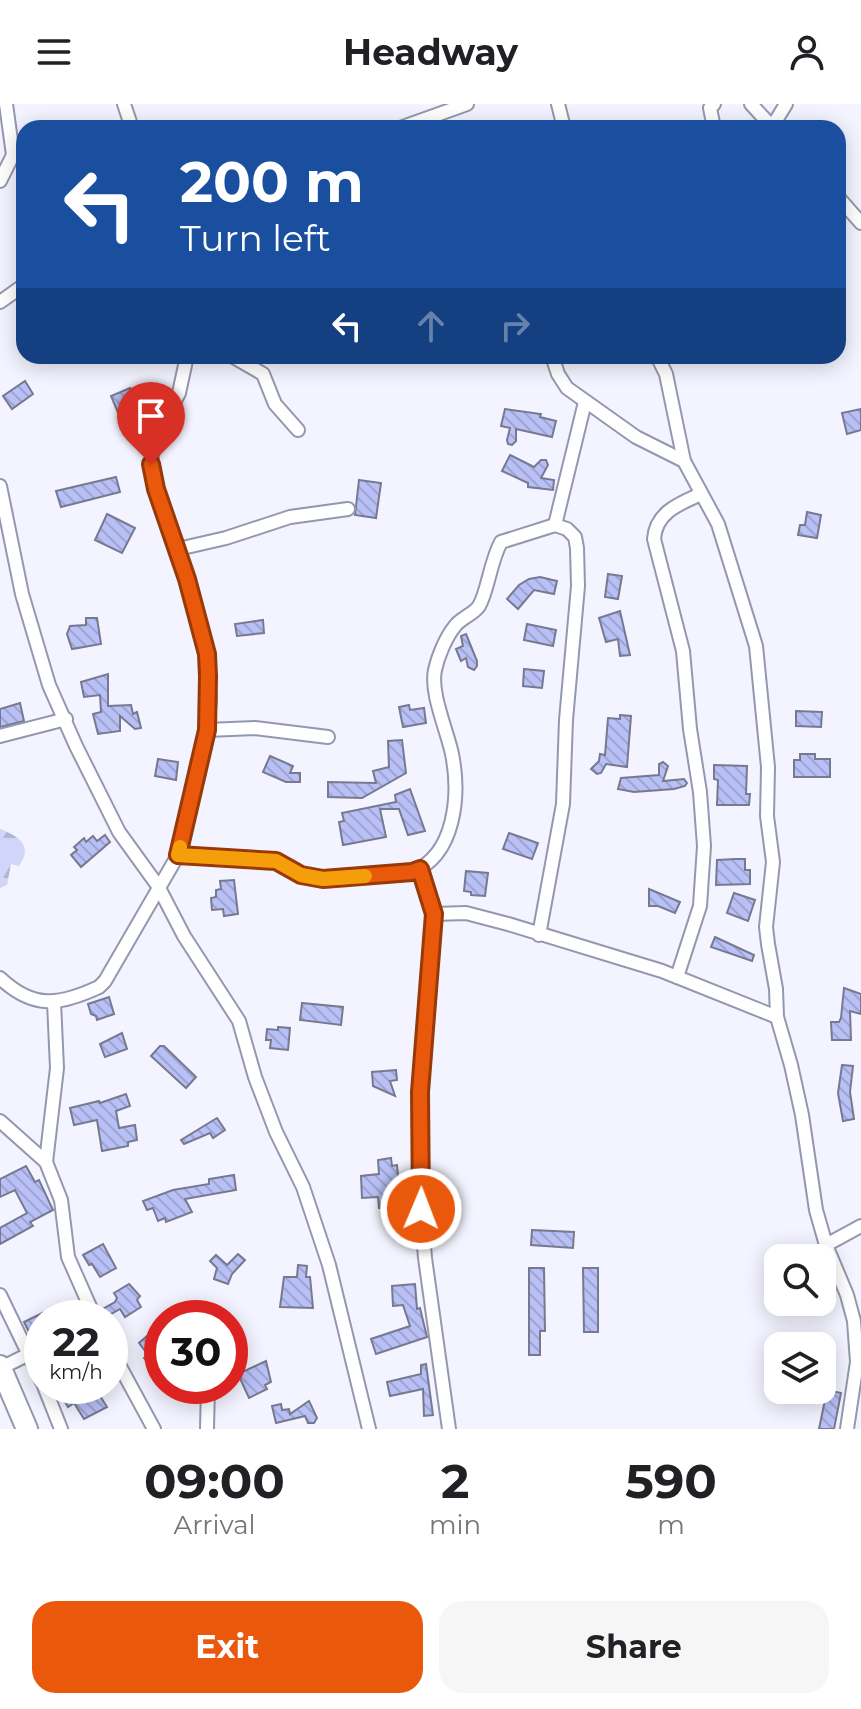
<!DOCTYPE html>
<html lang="en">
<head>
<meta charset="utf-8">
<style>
  :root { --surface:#fff; --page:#f6f6f6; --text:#202124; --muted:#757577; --accent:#ea580c }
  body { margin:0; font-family:Montserrat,sans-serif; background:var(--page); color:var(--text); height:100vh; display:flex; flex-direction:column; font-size:30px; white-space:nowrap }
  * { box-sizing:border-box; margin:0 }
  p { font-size:26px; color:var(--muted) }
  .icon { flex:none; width:44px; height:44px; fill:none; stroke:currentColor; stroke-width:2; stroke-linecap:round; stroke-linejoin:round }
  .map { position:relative; height:1325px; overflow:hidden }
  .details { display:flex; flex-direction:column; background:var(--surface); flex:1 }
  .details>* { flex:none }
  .banner { position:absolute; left:16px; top:16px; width:830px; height:244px; border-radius:24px; box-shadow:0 4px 20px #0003; background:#1a4fa0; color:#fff; overflow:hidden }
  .buttons { position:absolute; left:764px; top:1140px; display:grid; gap:16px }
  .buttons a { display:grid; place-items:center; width:72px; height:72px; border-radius:16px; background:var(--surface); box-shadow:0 4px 20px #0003; font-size:40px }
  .speed { position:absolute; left:24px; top:1196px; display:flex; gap:16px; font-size:40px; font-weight:700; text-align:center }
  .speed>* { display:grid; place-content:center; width:104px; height:104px; border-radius:50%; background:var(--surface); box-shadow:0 4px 20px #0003; line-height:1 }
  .speed small { font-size:20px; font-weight:400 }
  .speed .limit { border:12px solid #d22; background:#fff; color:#111 }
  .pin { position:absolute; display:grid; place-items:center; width:68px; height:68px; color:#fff; margin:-82px -34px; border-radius:50% 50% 50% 0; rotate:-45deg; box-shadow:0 0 8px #0007 }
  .pin .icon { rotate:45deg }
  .me { position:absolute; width:88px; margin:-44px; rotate:1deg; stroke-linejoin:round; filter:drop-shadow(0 0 6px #0008) }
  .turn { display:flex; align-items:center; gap:28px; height:168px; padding:0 32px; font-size:36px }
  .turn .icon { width:104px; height:104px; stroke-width:2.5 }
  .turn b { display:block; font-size:56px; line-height:68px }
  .lanes { display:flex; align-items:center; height:76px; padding:0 32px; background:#0003; justify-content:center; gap:40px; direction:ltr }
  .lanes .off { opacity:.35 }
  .eta { display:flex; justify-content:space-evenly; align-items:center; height:136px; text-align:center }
  .eta b { font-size:48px; font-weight:700; line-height:56px }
  .button { display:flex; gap:16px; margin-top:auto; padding:16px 32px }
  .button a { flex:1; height:92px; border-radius:24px; background:var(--accent); color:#fff; font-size:32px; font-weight:700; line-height:92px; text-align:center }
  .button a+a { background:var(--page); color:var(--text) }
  header { display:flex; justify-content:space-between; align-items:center; height:104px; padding:0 32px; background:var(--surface); font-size:36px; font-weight:700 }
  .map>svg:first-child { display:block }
  .forest { fill:url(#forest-firs) }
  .building { fill:url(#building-back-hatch); stroke:#76798f; stroke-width:2 }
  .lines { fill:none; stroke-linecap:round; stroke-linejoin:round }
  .minor-casing { stroke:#9498af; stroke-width:16 }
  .trunk-casing { stroke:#9498af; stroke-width:24 }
  .minor { stroke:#fff; stroke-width:12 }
  .trunk { stroke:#fff; stroke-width:20 }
  .route-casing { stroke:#983908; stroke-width:20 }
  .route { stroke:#ea580c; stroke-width:14 }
  .slow { stroke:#f59e0b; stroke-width:14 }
</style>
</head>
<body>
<header><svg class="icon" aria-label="menu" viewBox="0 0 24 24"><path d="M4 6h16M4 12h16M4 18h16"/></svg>Headway<svg class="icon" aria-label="person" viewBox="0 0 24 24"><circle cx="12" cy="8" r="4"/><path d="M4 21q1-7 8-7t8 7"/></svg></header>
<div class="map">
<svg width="861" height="1325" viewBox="0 0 861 1325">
  <defs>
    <pattern id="forest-firs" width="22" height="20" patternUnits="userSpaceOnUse" patternTransform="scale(2)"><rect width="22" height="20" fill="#d0d5f9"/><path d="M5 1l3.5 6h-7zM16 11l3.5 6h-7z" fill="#b2b6d5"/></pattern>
    <pattern id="building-back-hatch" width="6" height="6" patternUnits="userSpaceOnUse" patternTransform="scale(2)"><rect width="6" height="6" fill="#b9c0f6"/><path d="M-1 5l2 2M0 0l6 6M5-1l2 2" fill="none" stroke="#9ea4d2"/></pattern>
  </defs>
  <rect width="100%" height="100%" fill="#f3f4ff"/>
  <path class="forest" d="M 0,725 C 18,732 34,741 19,762 L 11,760 L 7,781 L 0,784 Z"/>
  <g class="building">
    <polygon points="25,277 33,290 12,305 3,292"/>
    <polygon points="130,284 138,303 119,311 111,292"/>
    <polygon points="505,305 541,310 540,313 556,317 552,333 516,325 516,337 512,341 508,340 507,336 510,324 501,322"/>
    <polygon points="861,305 861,326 847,330 842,309"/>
    <polygon points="510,351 534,363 541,356 546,356 548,361 541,374 554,376 553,386 528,383 528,379 502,367"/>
    <polygon points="116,373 120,388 61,403 56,387"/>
    <polygon points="359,376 381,379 376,414 355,411"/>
    <polygon points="807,408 821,411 817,434 798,431 800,421 805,421"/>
    <polygon points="107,410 135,424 122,449 95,436"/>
    <polygon points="608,470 622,472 618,495 605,493"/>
    <polygon points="540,473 557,477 554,490 534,486 518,505 507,495 519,481 529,475"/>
    <polygon points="620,507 630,551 620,552 618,535 606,538 599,514"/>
    <polygon points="86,514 97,514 101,540 72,545 67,530 70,522 86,521"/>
    <polygon points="263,516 264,529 237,532 235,520"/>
    <polygon points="527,520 556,526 553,542 524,536"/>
    <polygon points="466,530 477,557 477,562 474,566 468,563 466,554 461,557 456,545 463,542 461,532"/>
    <polygon points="524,565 544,567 542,584 523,582"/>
    <polygon points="108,570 108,602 131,601 133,610 137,608 141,624 135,625 120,612 120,627 98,630 93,610 101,608 100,591 84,593 81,578"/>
    <polygon points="20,599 24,617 0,623 0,605"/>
    <polygon points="409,601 410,606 424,604 426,619 403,623 399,603"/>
    <polygon points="796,607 822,608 821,623 796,622"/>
    <polygon points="620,611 631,612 627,663 606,660 601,669 597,670 591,665 599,657 600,650 605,651 608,614 620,615"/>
    <polygon points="402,636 406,669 362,694 328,693 328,678 376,679 373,667 389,663 388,637"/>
    <polygon points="800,650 815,650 815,655 830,655 830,673 794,673 794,656 800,656"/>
    <polygon points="270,652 293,662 290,669 300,669 300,678 286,678 263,668"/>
    <polygon points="158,655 178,658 176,676 155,672"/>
    <polygon points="663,658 668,662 663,677 684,675 687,679 685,682 674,685 634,688 618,685 621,674 659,671 659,660"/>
    <polygon points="714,661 747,662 746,690 750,690 749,701 717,701 718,676 714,675"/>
    <polygon points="410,685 425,727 408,731 399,705 380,705 386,733 343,741 339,718 344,717 342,709 396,698 395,691"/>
    <polygon points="509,729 538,739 532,755 503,745"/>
    <polygon points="105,731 110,738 81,763 71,751 77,746 74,743 84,734 86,738 93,732 97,737"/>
    <polygon points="736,755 745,755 745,766 750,766 750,780 716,781 717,756"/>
    <polygon points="466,767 488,769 485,792 471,791 471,788 464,787"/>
    <polygon points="234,776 238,810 224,812 223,805 212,806 211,794 216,793 216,786 221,785 220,777"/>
    <polygon points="649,785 680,798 675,809 658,802 649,802"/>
    <polygon points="734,789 755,796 748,817 727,809"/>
    <polygon points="715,833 754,851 752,857 711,843"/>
    <polygon points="844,884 861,890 861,910 850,907 851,936 832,936 831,918 839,918 841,914"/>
    <polygon points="109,893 114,910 97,916 96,912 91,910 88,900"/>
    <polygon points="302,899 343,903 341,921 300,916"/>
    <polygon points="278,923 290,924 288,946 270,944 271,936 266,936 267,925 278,926"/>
    <polygon points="122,929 127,945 105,953 100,940"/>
    <polygon points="160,942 164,942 196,973 186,984 151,952"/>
    <polygon points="842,961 853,962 850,988 854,1015 843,1017 838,989"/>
    <polygon points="396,966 397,976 390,977 395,992 373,982 372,968"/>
    <polygon points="126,990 130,1002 116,1007 119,1024 135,1021 137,1036 128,1038 128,1042 102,1047 97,1016 74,1021 70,1004 99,997 100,999"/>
    <polygon points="217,1014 225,1026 213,1034 210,1029 184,1040 181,1036"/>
    <polygon points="391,1054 392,1062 397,1061 399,1082 403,1081 403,1086 412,1088 412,1095 394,1097 394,1103 379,1104 378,1093 362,1094 361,1072 379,1070 378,1056"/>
    <polygon points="26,1062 35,1078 39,1076 53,1106 30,1118 33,1122 0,1140 0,1124 27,1109 15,1086 0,1093 0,1075"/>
    <polygon points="234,1071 236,1086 185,1095 192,1108 166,1118 165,1114 158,1117 153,1104 147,1106 143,1097 173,1086 209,1080 209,1075"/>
    <polygon points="532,1126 574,1128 573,1144 531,1141"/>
    <polygon points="103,1140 116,1164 100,1173 92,1160 89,1161 83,1151"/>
    <polygon points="238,1150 245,1156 232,1170 228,1180 214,1175 217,1164 210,1157 216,1151 227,1161"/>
    <polygon points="298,1161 307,1162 306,1173 310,1173 313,1204 280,1203 284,1173 297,1173"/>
    <polygon points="529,1164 544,1164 545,1227 540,1227 540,1251 529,1251"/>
    <polygon points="583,1164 598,1164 598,1228 584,1228"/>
    <polygon points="129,1180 140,1192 137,1196 141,1203 125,1213 120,1205 104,1214 101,1206 115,1198 117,1194 114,1189"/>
    <polygon points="415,1180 417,1205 420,1204 427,1233 376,1250 371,1235 410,1222 403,1201 393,1202 392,1182"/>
    <polygon points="42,1209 42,1254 24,1218"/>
    <polygon points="154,1226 162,1237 162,1276 144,1254 148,1251 139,1239"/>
    <polygon points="266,1257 271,1278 265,1281 267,1285 249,1294 238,1270"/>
    <polygon points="426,1260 433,1311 424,1312 423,1285 390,1292 387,1278 421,1270 421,1261"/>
    <polygon points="81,1282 94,1282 107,1303 84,1315 74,1299 68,1303 63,1294"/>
    <polygon points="827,1286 841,1289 834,1325 819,1325"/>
    <polygon points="309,1297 317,1314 314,1319 308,1319 305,1312 276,1319 272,1302 281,1300 282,1306 289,1305 290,1310"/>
  </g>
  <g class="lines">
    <defs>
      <g id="minor">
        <polyline points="124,0 132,24"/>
        <polyline points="558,0 564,24"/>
        <polyline points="751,0 773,24"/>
        <polyline points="772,23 786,0"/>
        <polyline points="400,24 467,0"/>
        <polyline points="714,24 710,4 714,0"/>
        <polyline points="0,77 13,51 6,0"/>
        <polyline points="838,93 861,119"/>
        <polyline points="0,198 24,181"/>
        <polyline points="232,252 263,270 275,300 298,326"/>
        <polyline points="552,252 558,270 567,284 636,333 684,357"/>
        <polyline points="657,252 666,270 684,357 718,420 756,542 768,663 767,712 773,758 766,823 768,840 776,885 777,913 791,961 802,1011 816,1106 826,1141 847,1191 854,1217 857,1258 847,1325"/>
        <polyline points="0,382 22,490 49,581 76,642 119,728 158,782 184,832 239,917 255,973 276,1028 303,1083 329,1161 369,1325"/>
        <polyline points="555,421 585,298"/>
        <polyline points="178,445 226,434 290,413 348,405"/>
        <polyline points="207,626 255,624 328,633"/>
        <polyline points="0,632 66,615"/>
        <path d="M 178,751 L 276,757 L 301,771 L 323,775 L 412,768 C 456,751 460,690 452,650 C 447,626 430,589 435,566 C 438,552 446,533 455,522 C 461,514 474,510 479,502 C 488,487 490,458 501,438 L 555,421 L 567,425 L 575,433 L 577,444 L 578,482 L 566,616 L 563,700 L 539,831"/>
        <polyline points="420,765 434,810 420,988 421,1105 425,1154 449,1325"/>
        <polyline points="434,810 466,809 508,820 662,867 777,913"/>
        <path d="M 677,873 L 700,802 L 704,742 L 700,688 L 690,625 L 683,547 L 654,435 C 656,408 679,400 701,390"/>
        <path d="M 0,874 C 34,906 60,901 99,883 L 105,877 L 178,751 L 207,626 L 210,595 L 207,550 L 180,451 L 156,385 L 151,360 L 154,337 L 179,289 L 187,252"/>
        <polyline points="0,1017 46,1058 61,1096 68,1153 95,1214"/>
        <polyline points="46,1058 57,964 54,898"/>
        <polyline points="826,1141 861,1122"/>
        <polyline points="0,1191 42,1278"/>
        <polyline points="110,1244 154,1325"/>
        <polyline points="1,1264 29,1250"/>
        <polyline points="44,1282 61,1325"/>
        <polyline points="207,1325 208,1282"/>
      </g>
      <polyline id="trunk" points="0,1262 27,1325"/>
    </defs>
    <use href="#minor" class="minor-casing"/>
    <use href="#trunk" class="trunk-casing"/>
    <use href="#minor" class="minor"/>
    <use href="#trunk" class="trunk"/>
  </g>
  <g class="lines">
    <defs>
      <polyline id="route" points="151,360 156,385 187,475 207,550 208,572 207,626 178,751 276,757 301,771 323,775 412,768 420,765 434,810 420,988 421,1105"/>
    </defs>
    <use href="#route" class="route-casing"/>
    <use href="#route" class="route"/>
    <polyline class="slow" points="180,743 178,751 276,757 301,771 323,775 365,772"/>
  </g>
</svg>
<div class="buttons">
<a><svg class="icon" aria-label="search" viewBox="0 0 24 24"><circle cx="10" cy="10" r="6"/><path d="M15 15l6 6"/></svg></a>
<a><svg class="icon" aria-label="layers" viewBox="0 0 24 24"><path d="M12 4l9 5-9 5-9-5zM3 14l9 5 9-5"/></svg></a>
</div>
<div class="speed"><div>22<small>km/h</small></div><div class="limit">30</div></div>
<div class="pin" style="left:151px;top:360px;background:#d93025"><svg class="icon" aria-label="arrive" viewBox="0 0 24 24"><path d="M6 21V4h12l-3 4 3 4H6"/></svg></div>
<svg class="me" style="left:421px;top:1105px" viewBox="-20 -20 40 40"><circle r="17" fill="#ea580c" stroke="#fff" stroke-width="3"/><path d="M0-11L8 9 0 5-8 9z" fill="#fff"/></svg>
<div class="banner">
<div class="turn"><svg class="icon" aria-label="left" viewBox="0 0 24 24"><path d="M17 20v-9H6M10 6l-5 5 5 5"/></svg><div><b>200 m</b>Turn left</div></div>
<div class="lanes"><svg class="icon" aria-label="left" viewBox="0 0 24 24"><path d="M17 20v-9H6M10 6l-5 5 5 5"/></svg><svg class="icon off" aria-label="ahead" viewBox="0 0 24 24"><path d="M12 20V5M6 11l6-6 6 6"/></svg><svg class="icon off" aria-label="right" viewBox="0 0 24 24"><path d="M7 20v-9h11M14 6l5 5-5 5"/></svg></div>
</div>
</div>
<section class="details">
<div class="eta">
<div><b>09:00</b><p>Arrival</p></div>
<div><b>2</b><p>min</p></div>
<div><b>590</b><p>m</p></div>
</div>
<div class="button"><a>Exit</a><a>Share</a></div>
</section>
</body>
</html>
